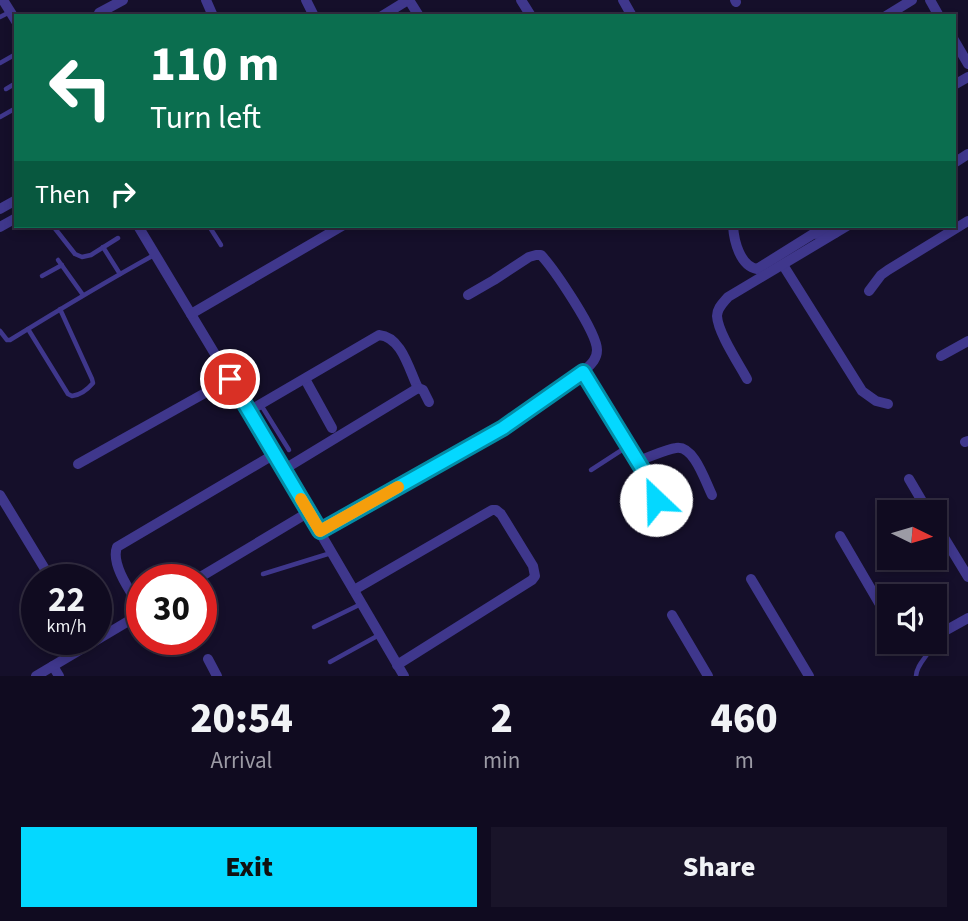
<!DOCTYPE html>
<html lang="en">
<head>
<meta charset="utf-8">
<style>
  :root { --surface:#100b20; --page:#191429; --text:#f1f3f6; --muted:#9c9ba5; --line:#302b3e; --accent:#04d8ff }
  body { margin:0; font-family:"Source Sans 3",sans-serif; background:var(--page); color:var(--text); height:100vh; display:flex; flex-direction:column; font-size:26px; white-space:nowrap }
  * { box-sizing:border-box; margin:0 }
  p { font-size:23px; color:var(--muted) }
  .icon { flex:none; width:38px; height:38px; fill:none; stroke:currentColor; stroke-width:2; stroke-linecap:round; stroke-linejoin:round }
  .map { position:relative; height:676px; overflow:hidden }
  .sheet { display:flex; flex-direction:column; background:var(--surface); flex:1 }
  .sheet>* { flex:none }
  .guide { position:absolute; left:14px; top:14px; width:942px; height:214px; border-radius:0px; box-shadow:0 4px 10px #0003,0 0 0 2px var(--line); background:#0b6e4f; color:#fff; overflow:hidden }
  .needle { width:46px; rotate:95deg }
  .fabs { position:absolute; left:877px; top:500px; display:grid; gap:14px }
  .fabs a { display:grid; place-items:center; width:70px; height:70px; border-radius:0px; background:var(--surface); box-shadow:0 4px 10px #0003,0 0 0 2px var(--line); font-size:35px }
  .speed { position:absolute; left:21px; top:564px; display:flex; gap:14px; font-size:35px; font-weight:700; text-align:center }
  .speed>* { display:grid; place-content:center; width:91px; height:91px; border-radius:50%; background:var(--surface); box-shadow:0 4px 10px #0003,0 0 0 2px var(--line); line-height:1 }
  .speed small { font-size:18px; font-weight:400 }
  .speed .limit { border:10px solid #d22; background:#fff; color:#111 }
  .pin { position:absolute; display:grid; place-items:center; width:60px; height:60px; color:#fff; margin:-30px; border:4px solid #fff; border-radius:50%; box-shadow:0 2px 7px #0007 }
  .me { position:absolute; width:77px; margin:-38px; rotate:336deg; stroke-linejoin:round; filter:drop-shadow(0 0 5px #0008) }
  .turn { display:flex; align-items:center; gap:24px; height:147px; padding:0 21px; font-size:32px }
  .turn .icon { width:91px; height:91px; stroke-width:2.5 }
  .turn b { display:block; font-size:49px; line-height:60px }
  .then { display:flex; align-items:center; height:66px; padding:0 21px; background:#0003; gap:14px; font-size:26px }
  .eta { display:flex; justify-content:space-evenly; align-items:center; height:119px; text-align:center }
  .eta b { font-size:42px; font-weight:800; line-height:49px }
  .action { display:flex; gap:14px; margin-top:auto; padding:14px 21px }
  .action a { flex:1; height:80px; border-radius:0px; background:var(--accent); color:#111; font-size:28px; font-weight:800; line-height:80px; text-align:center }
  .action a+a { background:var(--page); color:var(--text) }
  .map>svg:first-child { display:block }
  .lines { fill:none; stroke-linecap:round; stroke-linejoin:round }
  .service { stroke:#3f378c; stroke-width:4.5 }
  .minor { stroke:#3f378c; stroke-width:10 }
  .route-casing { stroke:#038ca6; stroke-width:18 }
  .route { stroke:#04d8ff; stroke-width:12 }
  .slow { stroke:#f59e0b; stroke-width:12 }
</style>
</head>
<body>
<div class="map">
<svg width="968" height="676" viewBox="0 0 968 676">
  <rect width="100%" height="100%" fill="#150f2a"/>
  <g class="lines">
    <g class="service">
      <polyline points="0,17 10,12"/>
      <polyline points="0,63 16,54"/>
      <polyline points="6,89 16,83"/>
      <polyline points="0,117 16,108"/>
      <polyline points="53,226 75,254 82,257 91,255 118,238"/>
      <polyline points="209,226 221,245"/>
      <polyline points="103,247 120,274"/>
      <polyline points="58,260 83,295"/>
      <polyline points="42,276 62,265"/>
      <path d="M 28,329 L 68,394 L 72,396 C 80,395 88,389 93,383 L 92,379 L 60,309"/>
      <path d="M 0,331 L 7,340 L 10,340 C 57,311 105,282 154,255"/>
      <polyline points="261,405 289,450"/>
      <polyline points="591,470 628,446"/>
      <polyline points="263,574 331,553"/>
      <polyline points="314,627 361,604"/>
      <polyline points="330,662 379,635"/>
      <path d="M 916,676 C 917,662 930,656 933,642"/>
    </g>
    <g class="minor">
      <polyline points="3,0 16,21"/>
      <polyline points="206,0 213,16"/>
      <polyline points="306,0 314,16"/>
      <polyline points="409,0 419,16"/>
      <polyline points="521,0 531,16"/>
      <polyline points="623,0 632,16"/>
      <polyline points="735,0 736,2"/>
      <polyline points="930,0 939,16"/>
      <polyline points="98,16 99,13 123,0"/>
      <polyline points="382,16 408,0"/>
      <polyline points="886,16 912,0"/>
      <polyline points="954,40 968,64"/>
      <polyline points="954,85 968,77"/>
      <polyline points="954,163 968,154"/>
      <polyline points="0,209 16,200"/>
      <polyline points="138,226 230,379 404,676"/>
      <path d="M 733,226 C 734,241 740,266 757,269 L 813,234 L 835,233"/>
      <polyline points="0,227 16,218"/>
      <polyline points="783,265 862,391 876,401 888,404"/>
      <polyline points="869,291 881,275 888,270 968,221"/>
      <polyline points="191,314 342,226"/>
      <polyline points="941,356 968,341"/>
      <path d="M 583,372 L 654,488 C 657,506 655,510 642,521"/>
      <polyline points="305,379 332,428"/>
      <path d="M 747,379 C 739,364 718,333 717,316 C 717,308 723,303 728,297 L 847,226"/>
      <path d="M 249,411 L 379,335 C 402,337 409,370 418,388"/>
      <polyline points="965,442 968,441"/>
      <path d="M 638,461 C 648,458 666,449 676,448 C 694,445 705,481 712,495"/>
      <polyline points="78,464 230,379"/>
      <polyline points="283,470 418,388 423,390 429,402"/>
      <polyline points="909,479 929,513"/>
      <polyline points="0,495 51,579"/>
      <polyline points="934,521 968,577"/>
      <path d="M 320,531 L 503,428 L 583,372 C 590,365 597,360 597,350 C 597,332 554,269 541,255 L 536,255 L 529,257 L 494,280 L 468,295"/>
      <polyline points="840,536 889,620"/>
      <polyline points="197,579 309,512"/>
      <polyline points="751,579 809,676"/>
      <polyline points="354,590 492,510 496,510 501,514 533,566 535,576 532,580 397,665"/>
      <path d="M 142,610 C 133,595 110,565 117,547 L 273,455"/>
      <polyline points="672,615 708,676"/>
      <polyline points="934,637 968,618"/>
      <polyline points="208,659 217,676"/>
      <polyline points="53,666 59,676"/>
      <polyline points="36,676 142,613"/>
    </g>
  </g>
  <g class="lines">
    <defs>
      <polyline id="route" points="230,379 320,531 503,428 583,372 654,488 656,500"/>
    </defs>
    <use href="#route" class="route-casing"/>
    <use href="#route" class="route"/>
    <polyline class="slow" points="301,499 320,531 398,487"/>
  </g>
</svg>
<div class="fabs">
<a><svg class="needle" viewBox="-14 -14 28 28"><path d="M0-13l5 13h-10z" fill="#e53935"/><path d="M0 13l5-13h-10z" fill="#9c9ba5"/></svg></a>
<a><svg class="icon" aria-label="sound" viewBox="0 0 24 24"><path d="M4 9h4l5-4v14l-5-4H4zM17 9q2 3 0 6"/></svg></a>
</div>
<div class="speed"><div>22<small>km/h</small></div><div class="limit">30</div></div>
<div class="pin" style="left:230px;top:379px;background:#d93025"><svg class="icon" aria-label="arrive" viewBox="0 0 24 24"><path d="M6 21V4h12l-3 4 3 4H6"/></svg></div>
<svg class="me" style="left:656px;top:500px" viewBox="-20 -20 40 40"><circle r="19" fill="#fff"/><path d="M0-13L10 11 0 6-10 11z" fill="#04d8ff"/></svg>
<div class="guide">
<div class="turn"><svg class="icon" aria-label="left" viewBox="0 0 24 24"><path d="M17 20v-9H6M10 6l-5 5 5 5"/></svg><div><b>110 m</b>Turn left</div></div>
<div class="then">Then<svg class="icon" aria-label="right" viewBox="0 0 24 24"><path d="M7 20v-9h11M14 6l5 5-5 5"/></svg></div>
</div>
</div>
<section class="sheet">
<div class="eta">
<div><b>20:54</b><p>Arrival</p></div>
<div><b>2</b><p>min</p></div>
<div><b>460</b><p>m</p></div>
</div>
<div class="action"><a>Exit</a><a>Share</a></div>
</section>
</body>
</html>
